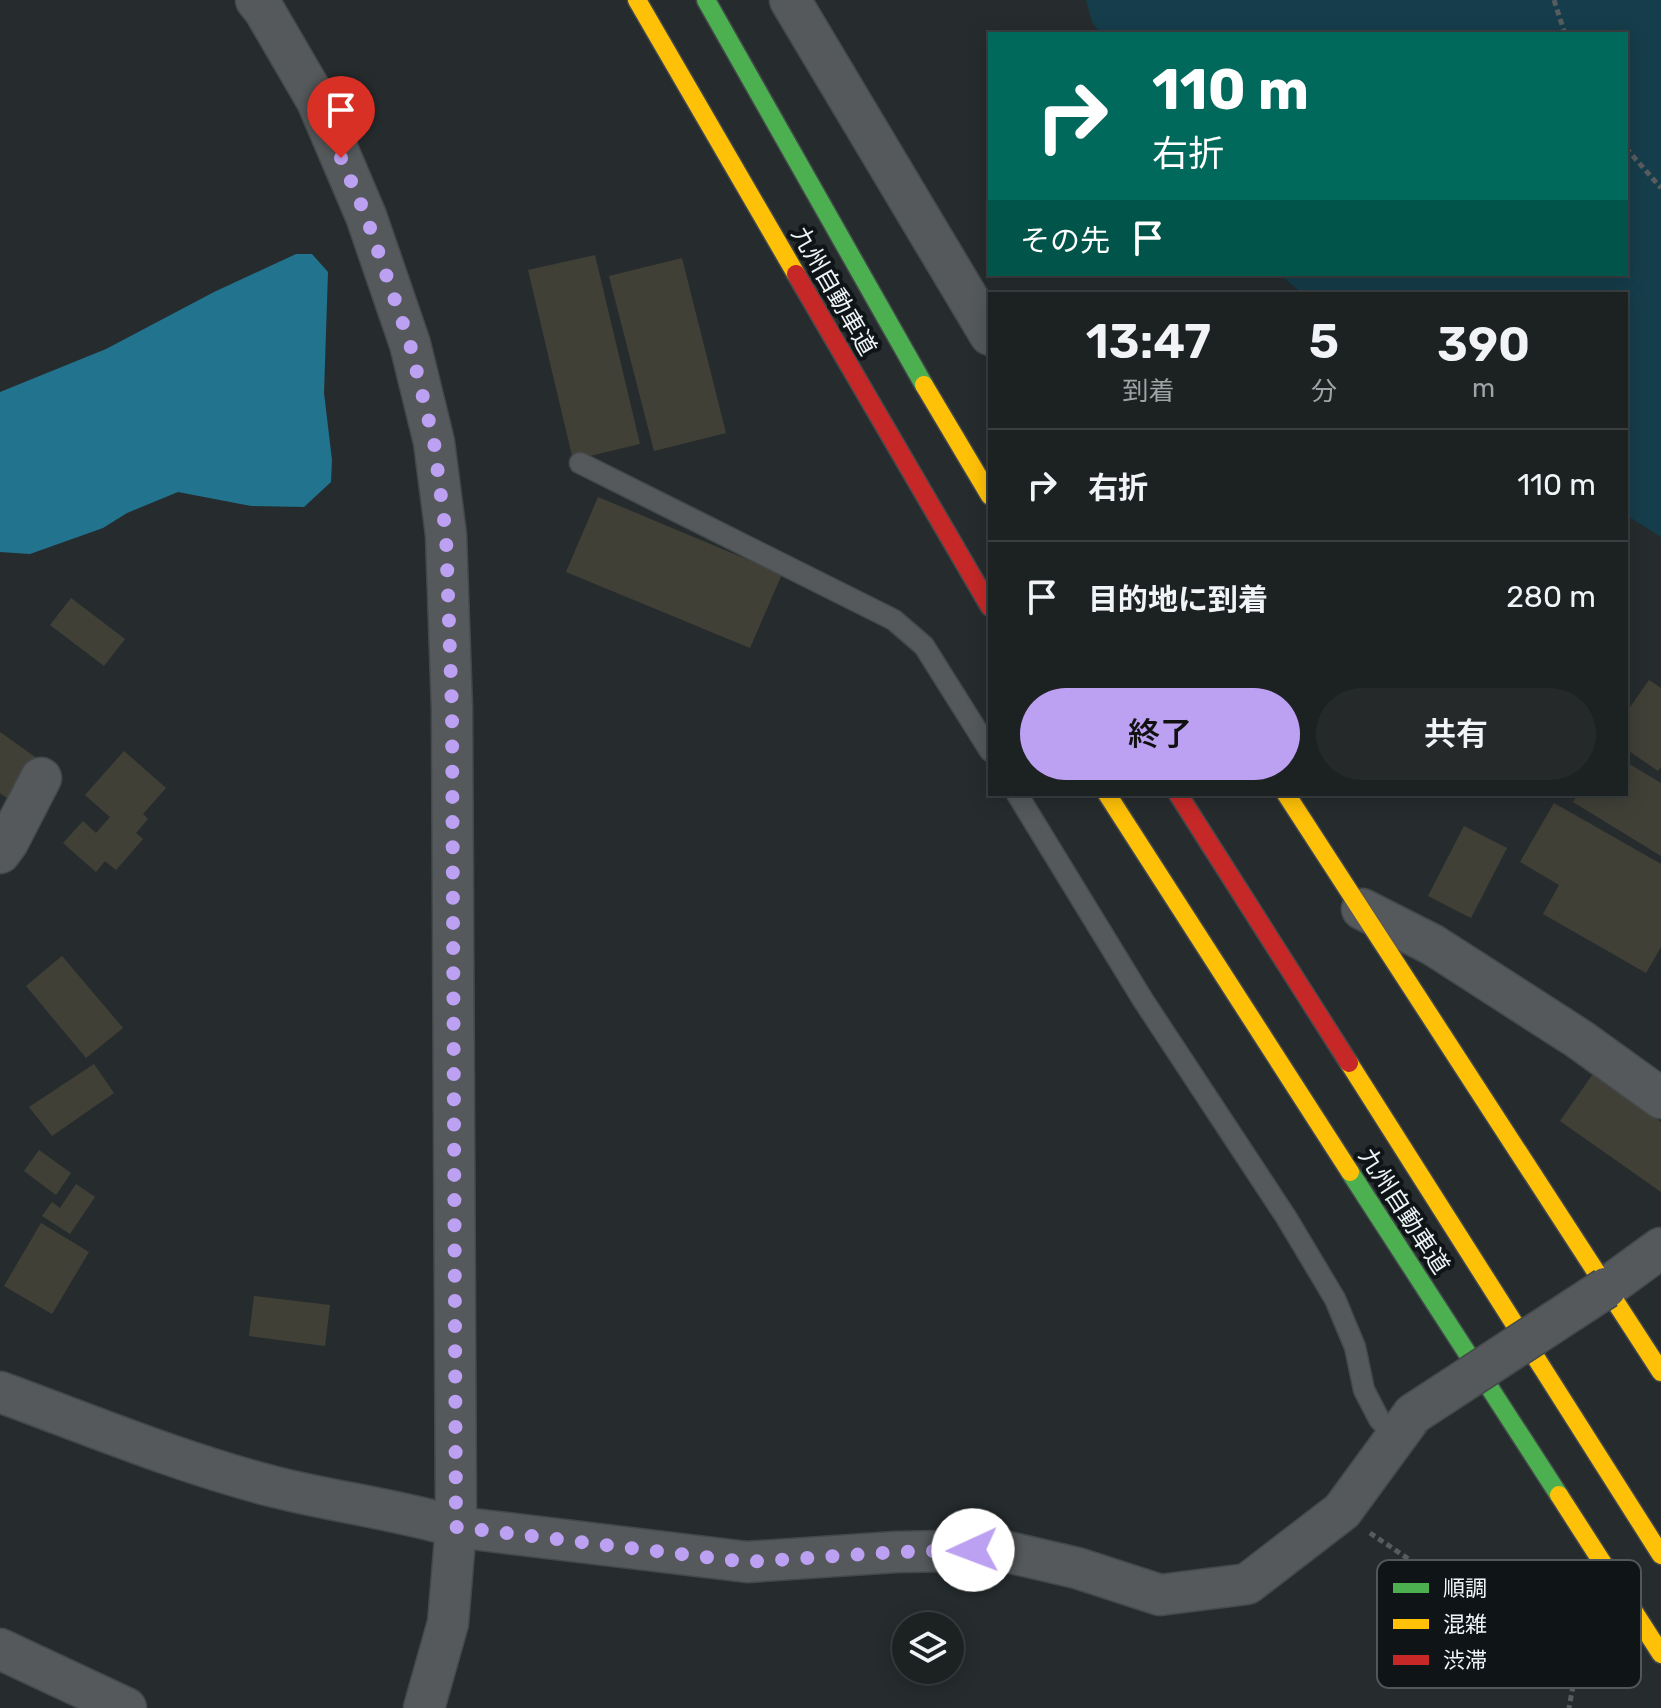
<!DOCTYPE html>
<html lang="ja">
<head>
<meta charset="utf-8">
<style>
  :root { --surface:#1c2122; --page:#25292a; --text:#f1f3f6; --muted:#a0a3a5; --line:#3a3e40; --accent:#bca0f2 }
  body { margin:0; font-family:Rubik,"Noto Sans JP",sans-serif; background:var(--page); color:var(--text); height:100vh; display:flex; flex-direction:column; font-size:30px; white-space:nowrap }
  * { box-sizing:border-box; margin:0 }
  p { font-size:26px; color:var(--muted) }
  .icon { flex:none; width:44px; height:44px; fill:none; stroke:currentColor; stroke-width:2; stroke-linecap:round; stroke-linejoin:round }
  .map { position:relative; flex:1; overflow:hidden }
  .drawer { position:absolute; left:988px; top:292px; width:640px; height:504px; display:flex; flex-direction:column; background:var(--surface); border-radius:0px; box-shadow:0 4px 20px #0003,0 0 0 2px var(--line) }
  .drawer>* { flex:none }
  .hud { position:absolute; left:988px; top:32px; width:640px; height:244px; border-radius:0px; box-shadow:0 4px 20px #0003,0 0 0 2px var(--line); background:#00695c; color:#fff; overflow:hidden }
  .buttons { position:absolute; left:892px; top:1612px; display:grid; gap:16px }
  .buttons a { display:grid; place-items:center; width:72px; height:72px; border-radius:50%; background:var(--surface); box-shadow:0 4px 20px #0003,0 0 0 2px var(--line); font-size:40px }
  .pin { position:absolute; display:grid; place-items:center; width:68px; height:68px; color:#fff; margin:-82px -34px; border-radius:50% 50% 50% 0; rotate:-45deg; box-shadow:0 0 8px #0007 }
  .pin .icon { rotate:45deg }
  .me { position:absolute; width:88px; margin:-44px; rotate:268deg; stroke-linejoin:round; filter:drop-shadow(0 0 6px #0008) }
  .turn { display:flex; align-items:center; gap:28px; height:168px; padding:0 32px; font-size:36px }
  .turn .icon { width:104px; height:104px; stroke-width:2.5 }
  .turn b { display:block; font-size:56px; line-height:68px }
  .then { display:flex; align-items:center; height:76px; padding:0 32px; background:#0003; gap:16px; font-size:30px }
  .eta { display:flex; justify-content:space-evenly; align-items:center; height:136px; text-align:center }
  .eta b { font-size:48px; font-weight:600; line-height:56px }
  .cta { display:flex; gap:16px; margin-top:auto; padding:16px 32px }
  .cta a { flex:1; height:92px; border-radius:48px; background:var(--accent); color:#111; font-size:32px; font-weight:600; line-height:92px; text-align:center }
  .cta a+a { background:var(--page); color:var(--text) }
  ul { padding:0; list-style:none }
  li { display:flex; align-items:center; gap:24px; height:112px; padding:0 32px; border-top:2px solid var(--line) }
  li div { flex:1 }
  li b { display:block; font-size:30px }
  li em { font-style:normal }
  .map>svg:first-child { display:block }
  .green { fill:#163d4b }
  .water { fill:#22738e }
  .building { fill:#414037 }
  .lines { fill:none; stroke-linecap:round; stroke-linejoin:round }
  .lane-casing { stroke:#43494b; stroke-width:23 }
  .street-casing { stroke:#43494b; stroke-width:43 }
  .fast-casing { stroke:#43494b; stroke-width:21 }
  .slow-casing { stroke:#43494b; stroke-width:21 }
  .jam-casing { stroke:#43494b; stroke-width:21 }
  .path { stroke:#575c5e; stroke-width:5; stroke-dasharray:6 4; stroke-linecap:butt }
  .lane { stroke:#55595b; stroke-width:20 }
  .street { stroke:#55595b; stroke-width:40 }
  .fast { stroke:#4caf50; stroke-width:18 }
  .slow { stroke:#ffc107; stroke-width:18 }
  .jam { stroke:#c62828; stroke-width:18 }
  .street-bridge-casing { stroke:#43494b; stroke-width:43; stroke-linecap:butt }
  .street-bridge { stroke:#55595b; stroke-width:40 }
  .route { stroke:#bca0f2; stroke-width:14; stroke-dasharray:0 25.2 }
  .labels { text-anchor:middle; stroke-width:8; stroke-linejoin:round; paint-order:stroke }
  .street-label { font-size:24px; fill:#ecf4f7; stroke:#0f1416 }
  .key { fill:#0f1416; stroke:#51575a; stroke-width:2 }
  .key-label { font-size:22px; fill:#ecf4f7 }
</style>
</head>
<body>
<div class="map">
<svg width="1661" height="1708" viewBox="0 0 1661 1708">
  <rect width="100%" height="100%" fill="#262c2e"/>
  <polygon class="green" points="1086,0 1661,0 1661,537 1626,515 1626,294 1303,294 1279,274 1626,274 1626,34 1101,34 1092,22"/>
  <polygon class="water" points="296,254 312,254 328,272 324,393 332,460 331,482 304,507 251,506 178,492 127,513 103,528 30,554 0,552 0,392 106,349 214,292"/>
  <g class="building">
    <polygon points="595,255 640,444 573,460 528,270"/>
    <polygon points="682,258 726,433 654,451 609,276"/>
    <polygon points="598,497 782,574 750,648 566,572"/>
    <polygon points="71,598 125,639 104,666 50,625"/>
    <polygon points="1649,680 1661,688 1661,767 1658,771 1626,749 1626,713"/>
    <polygon points="0,732 38,759 8,799 0,793"/>
    <polygon points="124,751 166,788 143,814 148,819 136,833 143,839 116,870 105,861 96,872 63,843 83,821 96,833 110,817 85,795"/>
    <polygon points="1626,762 1661,783 1661,856 1573,802 1578,794 1626,794"/>
    <polygon points="1554,803 1661,864 1661,947 1646,973 1543,914 1559,885 1520,862"/>
    <polygon points="1464,826 1507,848 1471,918 1428,896"/>
    <polygon points="62,956 123,1028 86,1058 26,986"/>
    <polygon points="94,1064 114,1093 52,1136 29,1107"/>
    <polygon points="1593,1074 1661,1122 1661,1192 1560,1121"/>
    <polygon points="39,1150 71,1173 56,1195 24,1171"/>
    <polygon points="76,1184 95,1197 70,1234 42,1216 52,1202 60,1208"/>
    <polygon points="41,1223 89,1252 52,1314 4,1286"/>
    <polygon points="254,1296 330,1305 325,1346 249,1336"/>
  </g>
  <g class="lines">
    <defs>
      <g id="lane">
        <polyline points="580,463 894,620 924,646 990,751"/>
        <polyline points="1017,794 1143,1000 1286,1217 1335,1299 1355,1347 1364,1390 1379,1419 1396,1437"/>
      </g>
      <g id="street">
        <polyline points="256,0 264,10 317,101 366,216 410,344 434,442 446,535 452,710 456,1527 448,1623 424,1708"/>
        <polyline points="790,0 990,335"/>
        <polyline points="0,853 8,842 41,778"/>
        <polyline points="1362,909 1433,945 1579,1039 1661,1098"/>
        <polyline points="1606,1288 1661,1248"/>
        <path d="M 0,1392 C 90,1425 179,1462 271,1486 C 333,1502 396,1509 456,1527 L 747,1562 L 896,1552 L 999,1550 L 1077,1568 L 1160,1595 L 1247,1584 L 1342,1511 L 1413,1414"/>
        <polyline points="0,1649 126,1708"/>
      </g>
      <g id="fast">
        <polyline points="706,0 924,385"/>
        <polyline points="1350,1172 1559,1495"/>
      </g>
      <g id="slow">
        <polyline points="637,0 796,274"/>
        <polyline points="924,385 990,496"/>
        <polyline points="1107,794 1350,1172"/>
        <polyline points="1286,794 1661,1372"/>
        <polyline points="1349,1063 1661,1555"/>
        <polyline points="1559,1495 1661,1654"/>
      </g>
      <g id="jam">
        <polyline points="796,274 990,607"/>
        <polyline points="1178,794 1349,1063"/>
      </g>
    </defs>
    <use href="#lane" class="lane-casing"/>
    <use href="#street" class="street-casing"/>
    <use href="#fast" class="fast-casing"/>
    <use href="#slow" class="slow-casing"/>
    <use href="#jam" class="jam-casing"/>
    <g class="path">
      <polyline points="1554,0 1565,34"/>
      <polyline points="1626,148 1661,188"/>
      <polyline points="1370,1533 1493,1616 1575,1675 1569,1708"/>
    </g>
    <use href="#lane" class="lane"/>
    <use href="#street" class="street"/>
    <use href="#fast" class="fast"/>
    <use href="#slow" class="slow"/>
    <use href="#jam" class="jam"/>
    <defs>
      <polyline id="street-bridge" points="1413,1414 1606,1288"/>
    </defs>
    <use href="#street-bridge" class="street-bridge-casing"/>
    <use href="#street-bridge" class="street-bridge"/>
  </g>
  <g class="lines">
    <polyline class="route" points="341,158 366,216 410,344 434,442 446,535 452,710 456,1527 747,1562 896,1552 973,1550"/>
  </g>
  <g class="labels">
    <g class="street-label">
      <text transform="translate(834 291) rotate(60)" y="8">九州自動車道</text>
      <text transform="translate(1404 1211) rotate(57)" y="8">九州自動車道</text>
    </g>
  </g>
  <rect x="1377" y="1560" width="264" height="128" rx="12" class="key"/>
  <rect x="1393" y="1583" width="36" height="10" fill="#4caf50"/>
  <rect x="1393" y="1619" width="36" height="10" fill="#ffc107"/>
  <rect x="1393" y="1655" width="36" height="10" fill="#c62828"/>
  <g class="key-label">
    <text x="1443" y="1596">順調</text>
    <text x="1443" y="1632">混雑</text>
    <text x="1443" y="1668">渋滞</text>
  </g>
</svg>
<div class="buttons">
<a><svg class="icon" aria-label="layers" viewBox="0 0 24 24"><path d="M12 4l9 5-9 5-9-5zM3 14l9 5 9-5"/></svg></a>
</div>
<div class="pin" style="left:341px;top:158px;background:#d93025"><svg class="icon" aria-label="arrive" viewBox="0 0 24 24"><path d="M6 21V4h12l-3 4 3 4H6"/></svg></div>
<svg class="me" style="left:973px;top:1550px" viewBox="-20 -20 40 40"><circle r="19" fill="#fff"/><path d="M0-13L10 11 0 6-10 11z" fill="#bca0f2"/></svg>
<div class="hud">
<div class="turn"><svg class="icon" aria-label="right" viewBox="0 0 24 24"><path d="M7 20v-9h11M14 6l5 5-5 5"/></svg><div><b>110 m</b>右折</div></div>
<div class="then">その先<svg class="icon" aria-label="arrive" viewBox="0 0 24 24"><path d="M6 21V4h12l-3 4 3 4H6"/></svg></div>
</div>
<section class="drawer">
<div class="eta">
<div><b>13:47</b><p>到着</p></div>
<div><b>5</b><p>分</p></div>
<div><b>390</b><p>m</p></div>
</div>
<ul>
<li><svg class="icon" aria-label="right" viewBox="0 0 24 24"><path d="M7 20v-9h11M14 6l5 5-5 5"/></svg><div><b>右折</b></div><em>110 m</em></li>
<li><svg class="icon" aria-label="arrive" viewBox="0 0 24 24"><path d="M6 21V4h12l-3 4 3 4H6"/></svg><div><b>目的地に到着</b></div><em>280 m</em></li>
</ul>
<div class="cta"><a>終了</a><a>共有</a></div>
</section>
</div>
</body>
</html>
